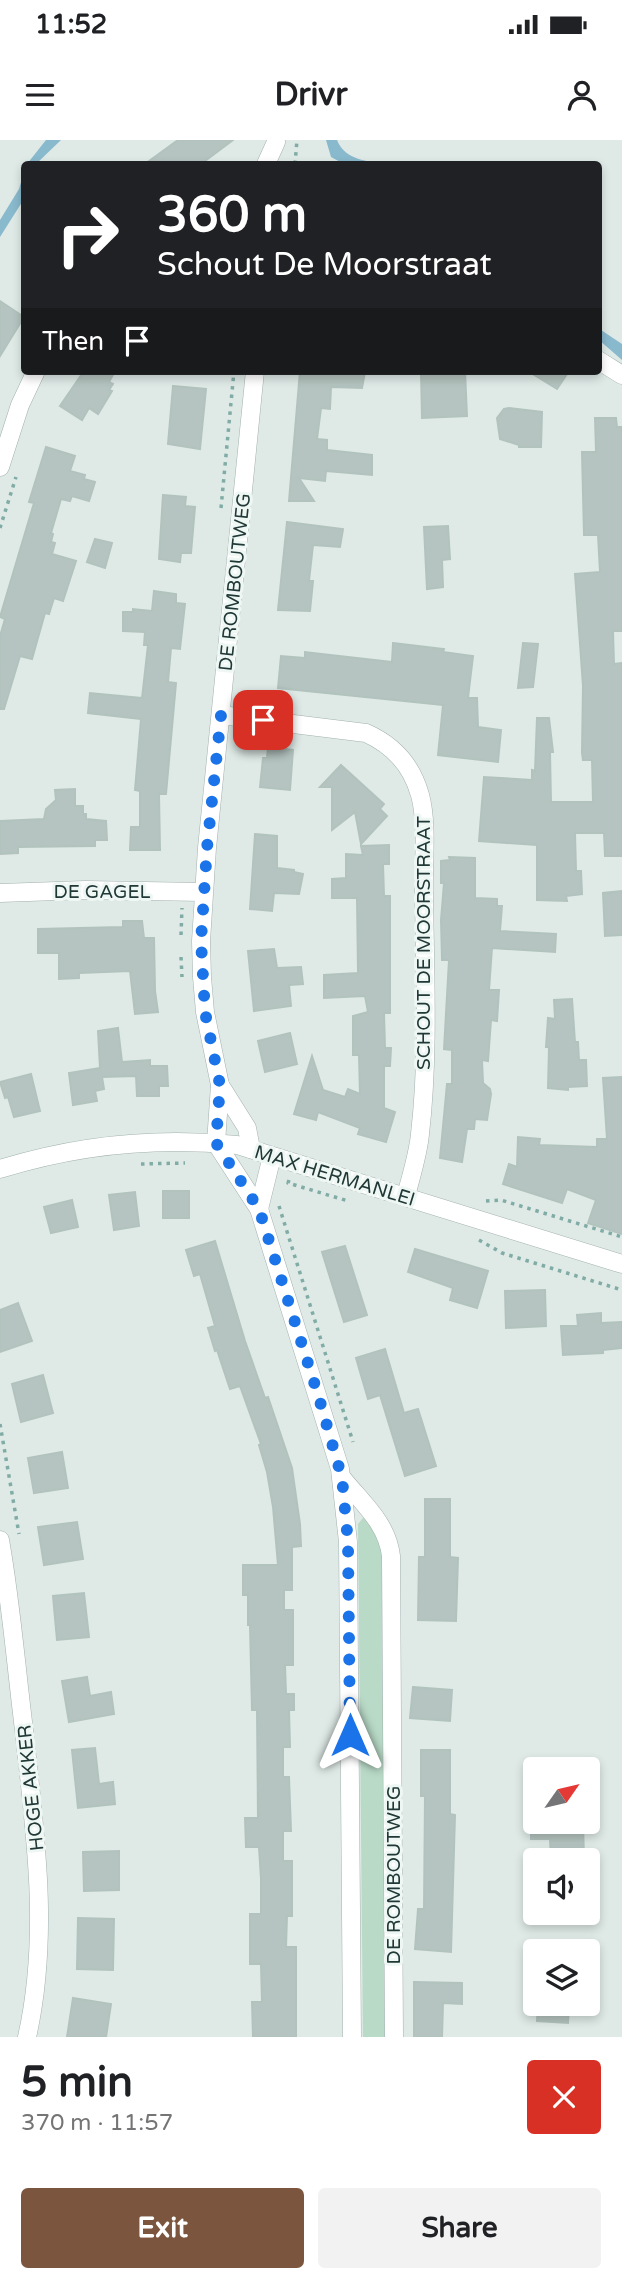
<!DOCTYPE html>
<html lang="en">
<head>
<meta charset="utf-8">
<style>
  :root { --surface:#fff; --page:#f2f2f2; --text:#202124; --muted:#757577; --accent:#7b553d }
  body { margin:0; font-family:"Varela Round",sans-serif; background:var(--page); color:var(--text); height:100vh; display:flex; flex-direction:column; font-size:26px; white-space:nowrap }
  * { box-sizing:border-box; margin:0 }
  p { font-size:23px; color:var(--muted) }
  .icon { flex:none; width:38px; height:38px; fill:none; stroke:currentColor; stroke-width:2; stroke-linecap:round; stroke-linejoin:round }
  .map { position:relative; height:1897px; overflow:hidden }
  .drawer { display:flex; flex-direction:column; background:var(--surface); flex:1 }
  .drawer>* { flex:none }
  .banner { position:absolute; left:21px; top:21px; width:581px; height:214px; border-radius:7px; box-shadow:0 4px 10px #0003; background:#202124; color:#fff; overflow:hidden }
  .needle { width:46px; rotate:56deg }
  .controls { position:absolute; left:523px; top:1617px; display:grid; gap:14px }
  .controls a { display:grid; place-items:center; width:77px; height:77px; border-radius:7px; background:var(--surface); box-shadow:0 4px 10px #0003; font-size:35px }
  .pin { position:absolute; display:grid; place-items:center; width:60px; height:60px; color:#fff; margin:-30px; border-radius:14px; box-shadow:0 4px 10px #0006 }
  .me { position:absolute; width:77px; margin:-38px; rotate:0deg; stroke-linejoin:round; filter:drop-shadow(0 0 5px #0008) }
  .turn { display:flex; align-items:center; gap:24px; height:147px; padding:0 21px; font-size:32px }
  .turn .icon { width:91px; height:91px; stroke-width:2.5 }
  .turn b { display:block; font-size:49px; line-height:60px }
  .then { display:flex; align-items:center; height:66px; padding:0 21px; background:#0003; gap:14px; font-size:26px }
  .round { display:grid; place-items:center; flex:none; width:74px; height:74px; border-radius:7px; background:var(--page) }
  .overview { display:flex; align-items:center; justify-content:space-between; height:119px; padding:0 21px }
  h1 { font-size:42px; font-weight:800; line-height:52px }
  .cta { display:flex; gap:14px; margin-top:auto; padding:14px 21px }
  .cta a { flex:1; height:80px; border-radius:7px; background:var(--accent); color:#fff; font-size:28px; font-weight:800; line-height:80px; text-align:center }
  .cta a+a { background:var(--page); color:var(--text) }
  .status { display:flex; justify-content:space-between; align-items:center; height:49px; padding:0 35px; background:var(--surface); direction:ltr }
  .status svg { height:19px; fill:currentColor }
  header { display:flex; justify-content:space-between; align-items:center; height:91px; padding:0 21px; background:var(--surface); font-size:32px; font-weight:800 }
  .map>svg:first-child { display:block }
  .green { fill:#b9dac7 }
  .water { fill:#89b9cd }
  .building { fill:#b5c4c0; stroke:#b2c3be; stroke-width:2 }
  .lines { fill:none; stroke-linecap:round; stroke-linejoin:round }
  .minor-casing { stroke:#a2b1ae; stroke-width:19 }
  .path { stroke:#81aca5; stroke-width:3.5; stroke-dasharray:3.5 5; stroke-linecap:butt }
  .minor { stroke:#fff; stroke-width:18 }
  .route { stroke:#1a73e8; stroke-width:12; stroke-dasharray:0 21.6 }
  .labels { text-anchor:middle; stroke-width:6; stroke-linejoin:round; paint-order:stroke }
  .street-label { font-size:19px; fill:#213936; stroke:#eff7f4 }
</style>
</head>
<body>
<div class="status"><b>11:52</b><svg viewBox="0 0 49 12"><path d="M0 12V9h3v3zM5 12V6h3v6zM10 12V3h3v9zM15 12V0h3v12zM26 1h20v11H26zM47 4h2v5h-2z"/></svg></div>
<header><svg class="icon" aria-label="menu" viewBox="0 0 24 24"><path d="M4 6h16M4 12h16M4 18h16"/></svg>Drivr<svg class="icon" aria-label="person" viewBox="0 0 24 24"><circle cx="12" cy="8" r="4"/><path d="M4 21q1-7 8-7t8 7"/></svg></header>
<div class="map">
<svg width="622" height="1897" viewBox="0 0 622 1897">
  <rect width="100%" height="100%" fill="#dfeae7"/>
  <polygon class="green" points="363,1378 368,1379 383,1407 388,1897 363,1897 358,1384"/>
  <g class="water">
    <polygon points="46,0 61,0 36,24 27,24"/>
    <path d="M 326,0 L 337,0 C 344,18 362,20 380,24 L 344,24 L 331,17 Z"/>
    <polygon points="24,32 24,59 0,97 0,80 19,49"/>
    <polygon points="598,188 622,204 622,220 599,200"/>
  </g>
  <g class="building">
    <polygon points="178,0 233,0 201,24 145,24"/>
    <polygon points="0,161 24,177 0,216"/>
    <polygon points="84,231 115,231 109,242 113,244 109,250 112,251 98,274 89,268 82,280 60,266"/>
    <polygon points="300,231 365,232 362,248 331,247 330,269 321,268 317,299 327,300 327,310 372,315 372,335 326,331 325,341 299,338 314,361 289,361"/>
    <polygon points="421,231 465,231 467,276 422,278"/>
    <polygon points="528,231 569,231 557,249"/>
    <polygon points="173,246 206,249 200,309 168,304"/>
    <polygon points="509,268 542,272 541,307 519,307 519,305 500,299 497,278 504,269"/>
    <polygon points="595,278 616,278 617,287 622,287 622,491 613,491 614,524 622,523 622,716 605,716 604,693 575,693 576,731 581,731 582,754 566,756 567,761 537,760 537,705 479,701 484,637 532,640 532,630 535,631 537,578 549,578 553,612 550,612 551,662 593,662 592,620 583,620 582,613 583,546 575,434 600,432 598,395 584,395 582,312 596,312"/>
    <polygon points="46,307 75,316 70,331 85,335 84,339 95,342 89,361 72,356 70,361 61,359 51,393 53,394 51,402 55,403 52,414 76,421 63,461 54,458 49,474 45,473 32,519 20,516 4,569 0,569 0,496 5,479 0,477 34,363 29,362"/>
    <polygon points="163,355 186,357 185,366 195,367 191,413 181,413 180,422 159,419"/>
    <polygon points="287,382 343,389 340,407 313,405 309,441 313,441 310,471 278,470"/>
    <polygon points="448,386 450,419 442,420 443,447 427,449 424,387"/>
    <polygon points="95,399 112,403 105,428 87,422"/>
    <polygon points="154,451 176,454 176,463 185,464 180,509 171,508 168,542 176,543 166,654 159,654 160,710 130,710 131,687 140,687 140,651 135,650 141,579 88,573 90,553 142,558 148,505 144,505 145,492 123,491 123,472 133,472 133,469 152,471"/>
    <polygon points="393,503 444,509 443,512 473,516 468,558 477,558 478,587 501,590 498,622 438,615 443,565 278,548 281,516 305,518 305,512 392,522"/>
    <polygon points="523,503 538,504 533,547 518,548"/>
    <polygon points="268,607 293,610 290,650 260,647 263,618 267,618"/>
    <polygon points="341,625 384,664 380,669 387,676 361,704 355,672 332,690 332,647 320,647"/>
    <polygon points="75,649 75,666 83,666 83,674 86,674 86,679 106,681 107,700 95,700 95,706 18,707 18,713 0,714 0,681 44,679 46,669 56,660 55,650"/>
    <polygon points="255,694 277,696 277,728 294,730 294,732 303,734 299,754 274,753 272,771 250,769"/>
    <polygon points="389,705 389,724 383,724 384,756 390,756 390,873 384,873 385,908 391,908 390,926 384,926 384,968 395,972 386,1002 358,994 360,988 318,972 316,980 294,974 312,916 323,950 345,957 348,949 360,954 359,915 353,915 353,876 368,872 365,856 324,858 324,835 358,833 357,758 332,758 332,739 346,738 346,714 363,715 361,706"/>
    <polygon points="449,717 475,718 475,758 497,759 497,766 502,766 500,791 556,794 555,812 492,808 489,850 499,850 497,881 491,880 488,921 482,920 483,943 490,949 491,954 487,980 475,979 474,989 467,989 462,1022 440,1018 447,944 452,944 452,910 444,909 449,820 442,820 441,780 444,743 441,743 441,721 450,720"/>
    <polygon points="622,751 622,795 605,796 603,753"/>
    <polygon points="123,781 142,781 144,798 154,798 155,851 158,872 135,874 130,831 79,833 79,838 59,839 59,813 38,813 38,789 123,787"/>
    <polygon points="274,809 277,828 301,827 303,844 289,845 291,866 254,871 248,811"/>
    <polygon points="572,859 575,902 578,902 579,920 586,920 587,946 568,947 568,950 548,948 549,907 546,907 548,878 555,879 554,860"/>
    <polygon points="118,888 122,922 150,920 150,926 167,926 168,946 159,946 159,956 137,956 136,936 102,937 104,949 95,951 97,961 73,965 69,933 100,928 98,891"/>
    <polygon points="290,893 297,924 265,932 258,901"/>
    <polygon points="31,934 40,971 14,977 8,957 5,958 0,942"/>
    <polygon points="622,937 622,1094 588,1083 596,1060 567,1049 562,1063 503,1044 509,1024 517,1027 518,997 540,999 539,1005 597,1007 597,999 607,999 603,938"/>
    <rect x="163" y="1051" width="26" height="27"/>
    <polygon points="135,1052 139,1086 114,1090 109,1055"/>
    <polygon points="72,1060 78,1087 51,1093 44,1067"/>
    <polygon points="215,1101 245,1201 265,1258 268,1257 292,1328 300,1384 301,1406 292,1407 292,1450 284,1450 284,1470 293,1470 293,1525 285,1525 286,1554 294,1554 294,1570 289,1570 290,1607 283,1607 283,1637 289,1637 291,1691 283,1691 283,1721 292,1721 292,1776 287,1776 286,1807 296,1807 296,1897 253,1897 252,1862 262,1862 261,1824 250,1824 250,1774 261,1774 261,1739 259,1707 246,1707 245,1678 258,1678 257,1570 252,1570 250,1485 248,1485 248,1455 243,1455 243,1425 278,1425 273,1367 267,1332 259,1305 261,1304 240,1246 230,1249 217,1210 215,1211 208,1188 215,1186 200,1134 194,1136 186,1110"/>
    <polygon points="345,1106 367,1175 344,1182 322,1112"/>
    <polygon points="415,1109 488,1131 477,1168 450,1160 453,1148 408,1132"/>
    <polygon points="545,1150 546,1186 506,1188 505,1151"/>
    <polygon points="18,1163 32,1201 0,1212 0,1170"/>
    <polygon points="601,1173 601,1183 622,1182 622,1208 603,1210 603,1213 563,1215 561,1186 578,1186 577,1175"/>
    <polygon points="385,1209 404,1273 418,1269 436,1326 405,1336 380,1255 368,1259 356,1218"/>
    <polygon points="43,1235 53,1273 21,1282 12,1244"/>
    <polygon points="62,1312 68,1348 34,1353 28,1318"/>
    <polygon points="425,1359 450,1359 450,1417 458,1418 456,1481 418,1480 419,1417 425,1417"/>
    <polygon points="77,1382 83,1419 44,1425 38,1387"/>
    <polygon points="84,1453 89,1497 57,1500 53,1456"/>
    <polygon points="87,1537 90,1556 111,1552 114,1574 69,1582 62,1541"/>
    <polygon points="413,1547 452,1550 450,1581 410,1578"/>
    <polygon points="95,1608 99,1644 113,1642 115,1664 78,1668 72,1610"/>
    <polygon points="421,1610 450,1610 450,1674 455,1675 451,1812 415,1809 418,1769 424,1769 425,1656 421,1656"/>
    <polygon points="531,1682 583,1682 584,1720 551,1720 550,1699 531,1699"/>
    <polygon points="119,1711 119,1750 84,1751 83,1712"/>
    <polygon points="78,1778 114,1779 113,1830 77,1829"/>
    <polygon points="414,1842 462,1843 462,1864 443,1863 442,1897 414,1897"/>
    <polygon points="73,1858 111,1864 106,1897 67,1897"/>
    <polygon points="538,1864 569,1866 568,1883 537,1881"/>
  </g>
  <g class="lines">
    <defs>
      <g id="minor">
        <polyline points="266,24 276,2"/>
        <polyline points="598,220 622,235"/>
        <polyline points="255,231 207,708 201,801 202,837 205,872 220,945 216,1003 259,1069 340,1329 348,1402 352,1897"/>
        <polyline points="0,327 20,265 36,231"/>
        <path d="M 221,575 L 366,593 C 393,605 412,626 420,655 C 428,684 423,725 424,755 C 425,834 429,915 420,994 C 418,1015 411,1036 406,1056"/>
        <polyline points="0,753 85,750 203,752"/>
        <polyline points="220,945 247,988 251,1009"/>
        <path d="M 0,1029 C 77,1005 157,997 237,1005 L 622,1124"/>
        <polyline points="259,1069 272,1016"/>
        <path d="M 343,1339 C 363,1364 387,1383 391,1416 L 394,1897"/>
        <path d="M 0,1400 C 11,1462 16,1526 24,1590 C 35,1692 50,1795 27,1897"/>
      </g>
    </defs>
    <use href="#minor" class="minor-casing"/>
    <g class="path">
      <polyline points="295,24 297,0"/>
      <polyline points="221,368 234,231"/>
      <polyline points="0,388 16,337"/>
      <polyline points="181,795 182,768"/>
      <polyline points="181,817 182,837"/>
      <polyline points="141,1024 185,1023"/>
      <polyline points="289,1040 288,1043 348,1061"/>
      <polyline points="486,1061 501,1060 622,1097"/>
      <polyline points="279,1066 353,1302"/>
      <polyline points="479,1100 502,1113 622,1150"/>
      <polyline points="0,1284 19,1394"/>
    </g>
    <use href="#minor" class="minor"/>
  </g>
  <g class="lines">
    <polyline class="route" points="263,580 221,575 207,708 201,801 205,872 220,945 216,1003 259,1069 319,1258 342,1338 348,1402 350,1595"/>
  </g>
  <g class="labels">
    <g class="street-label">
      <text transform="translate(234 442) rotate(-84)" y="7">DE ROMBOUTWEG</text>
      <text x="102" y="758">DE GAGEL</text>
      <text transform="translate(423 803) rotate(-90)" y="7">SCHOUT DE MOORSTRAAT</text>
      <text transform="translate(335 1035) rotate(17)" y="7">MAX HERMANLEI</text>
      <text transform="translate(30 1648) rotate(-96)" y="7">HOGE AKKER</text>
      <text transform="translate(393 1735) rotate(-90)" y="7">DE ROMBOUTWEG</text>
    </g>
  </g>
</svg>
<div class="controls">
<a><svg class="needle" viewBox="-14 -14 28 28"><path d="M0-13l5 13h-10z" fill="#e53935"/><path d="M0 13l5-13h-10z" fill="#757577"/></svg></a>
<a><svg class="icon" aria-label="sound" viewBox="0 0 24 24"><path d="M4 9h4l5-4v14l-5-4H4zM17 9q2 3 0 6"/></svg></a>
<a><svg class="icon" aria-label="layers" viewBox="0 0 24 24"><path d="M12 4l9 5-9 5-9-5zM3 14l9 5 9-5"/></svg></a>
</div>
<div class="pin" style="left:263px;top:580px;background:#d93025"><svg class="icon" aria-label="arrive" viewBox="0 0 24 24"><path d="M6 21V4h12l-3 4 3 4H6"/></svg></div>
<svg class="me" style="left:350px;top:1595px" viewBox="-20 -20 40 40"><path d="M0-17L14 15 0 8-14 15z" fill="#1a73e8" stroke="#fff" stroke-width="4"/></svg>
<div class="banner">
<div class="turn"><svg class="icon" aria-label="right" viewBox="0 0 24 24"><path d="M7 20v-9h11M14 6l5 5-5 5"/></svg><div><b>360 m</b>Schout De Moorstraat</div></div>
<div class="then">Then<svg class="icon" aria-label="arrive" viewBox="0 0 24 24"><path d="M6 21V4h12l-3 4 3 4H6"/></svg></div>
</div>
</div>
<section class="drawer">
<div class="overview"><div><h1>5 min</h1><p>370 m · 11:57</p></div><a class="round" style="background:#d93025;color:#fff"><svg class="icon" aria-label="close" viewBox="0 0 24 24"><path d="M6 6l12 12M18 6L6 18"/></svg></a></div>
<div class="cta"><a>Exit</a><a>Share</a></div>
</section>
</body>
</html>
